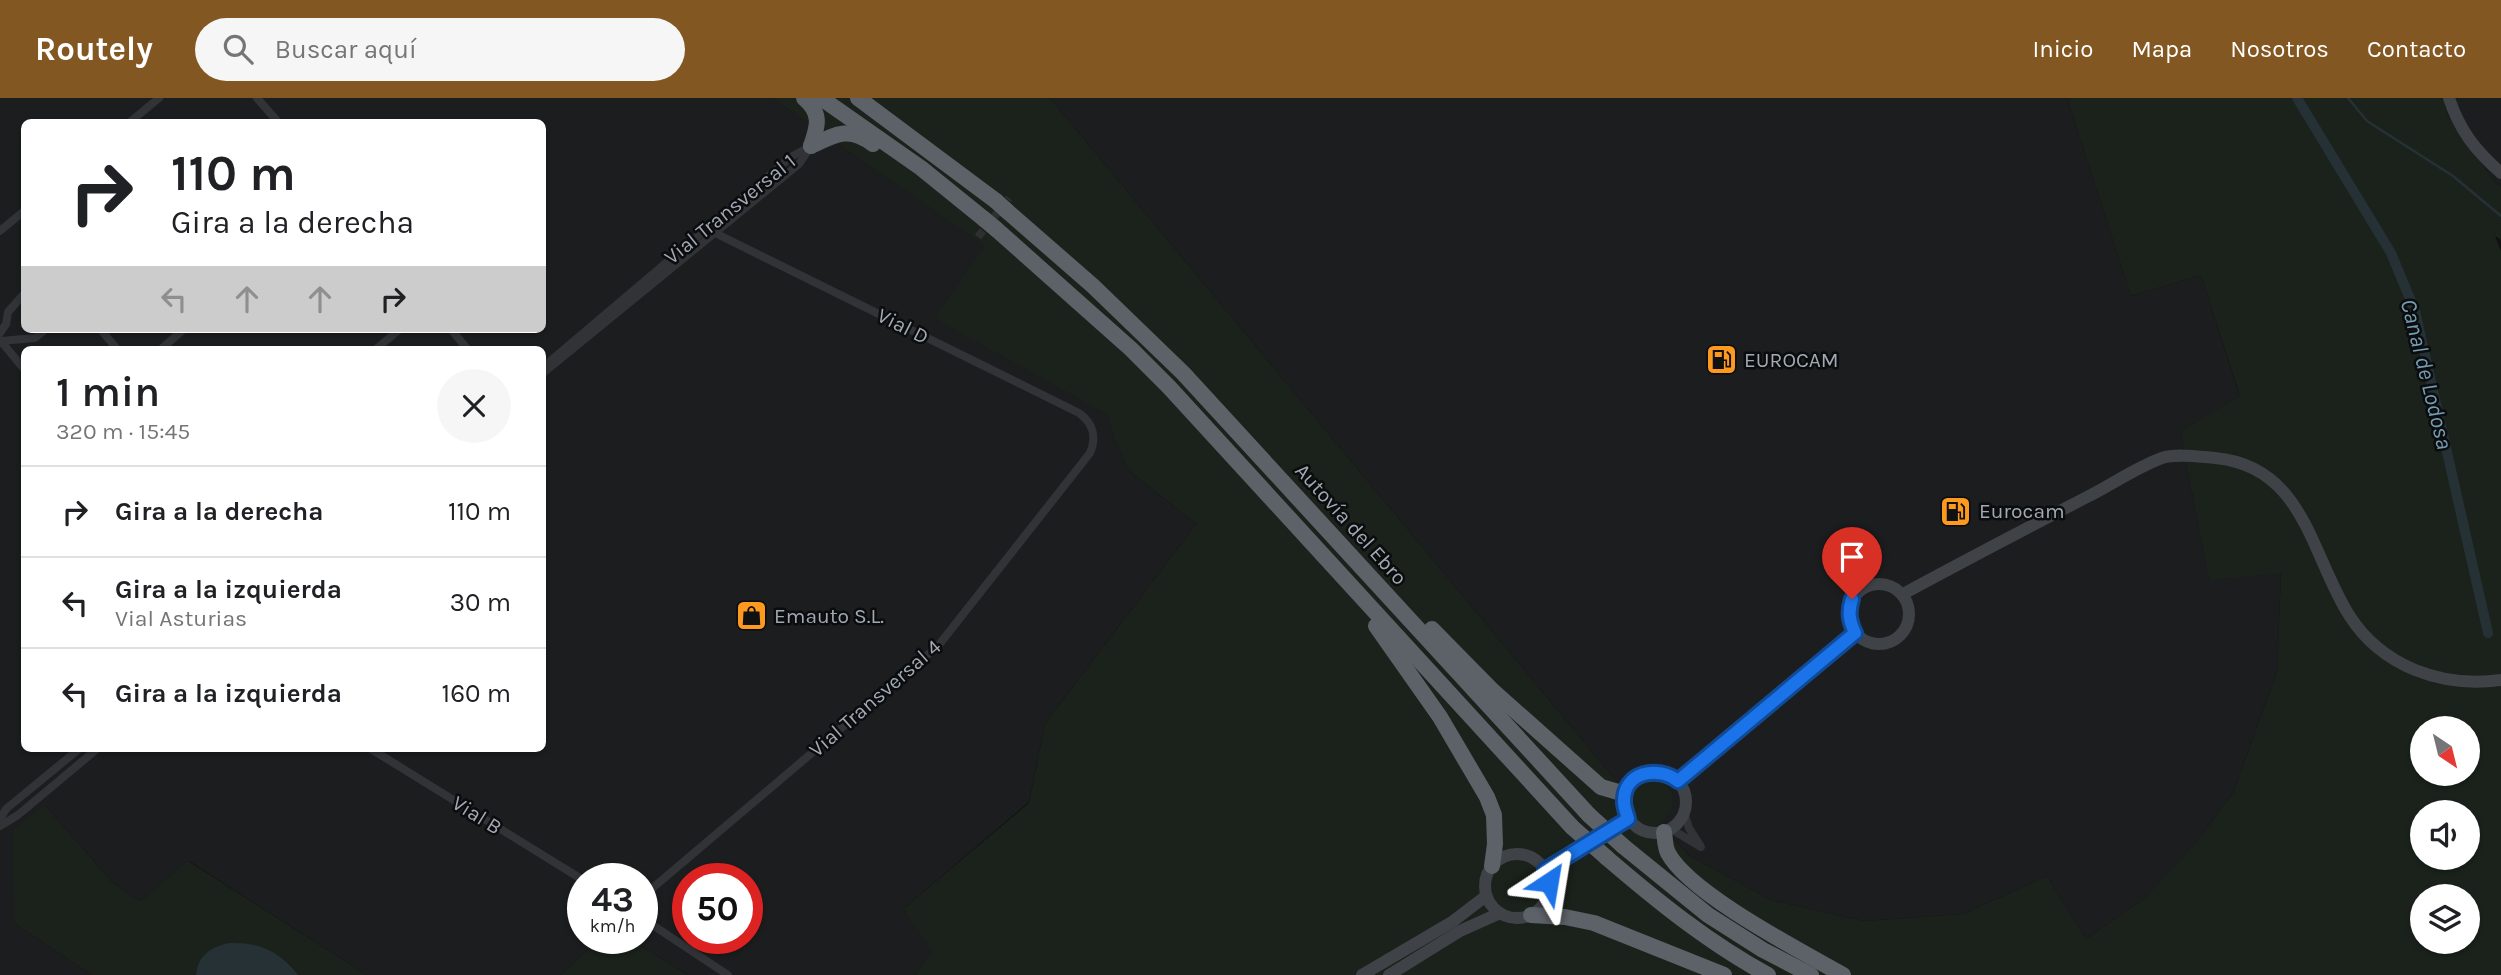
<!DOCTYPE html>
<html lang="es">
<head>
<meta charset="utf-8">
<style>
  :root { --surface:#fff; --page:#f6f6f6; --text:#202124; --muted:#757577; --line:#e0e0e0; --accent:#835721 }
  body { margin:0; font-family:Karla,sans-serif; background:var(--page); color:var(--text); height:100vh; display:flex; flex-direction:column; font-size:26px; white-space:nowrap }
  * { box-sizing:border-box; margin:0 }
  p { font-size:23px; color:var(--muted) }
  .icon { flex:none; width:38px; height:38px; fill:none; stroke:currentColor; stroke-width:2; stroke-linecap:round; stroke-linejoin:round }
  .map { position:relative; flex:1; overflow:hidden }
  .side { position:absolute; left:21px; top:248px; width:525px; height:406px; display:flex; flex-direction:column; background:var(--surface); border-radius:10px; box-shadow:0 2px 5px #0004 }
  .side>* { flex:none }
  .top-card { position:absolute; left:21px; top:21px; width:525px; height:214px; border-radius:10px; box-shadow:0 2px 5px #0004; background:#fff; color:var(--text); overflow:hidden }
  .needle { width:46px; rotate:145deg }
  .controls { position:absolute; left:2410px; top:618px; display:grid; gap:14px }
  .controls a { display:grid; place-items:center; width:70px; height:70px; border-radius:50%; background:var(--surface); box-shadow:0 2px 5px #0004; font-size:35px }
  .speed { position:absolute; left:567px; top:765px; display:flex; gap:14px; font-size:35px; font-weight:700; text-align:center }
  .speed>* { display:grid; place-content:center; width:91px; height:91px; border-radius:50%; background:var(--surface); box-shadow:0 2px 5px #0004; line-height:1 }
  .speed small { font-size:18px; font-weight:400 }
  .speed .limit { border:10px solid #d22; background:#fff; color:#111 }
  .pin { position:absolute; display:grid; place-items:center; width:60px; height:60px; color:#fff; margin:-72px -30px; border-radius:50% 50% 50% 0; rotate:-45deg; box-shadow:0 0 7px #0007 }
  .pin .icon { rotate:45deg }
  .me { position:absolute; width:77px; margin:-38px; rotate:33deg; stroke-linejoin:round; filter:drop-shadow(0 0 5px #0008) }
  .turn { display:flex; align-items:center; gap:24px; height:147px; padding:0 35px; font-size:32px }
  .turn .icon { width:91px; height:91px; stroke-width:2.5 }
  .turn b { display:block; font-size:49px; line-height:60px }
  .lanes { display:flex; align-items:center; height:66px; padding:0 35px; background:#0003; justify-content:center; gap:35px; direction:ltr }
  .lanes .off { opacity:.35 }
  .round { display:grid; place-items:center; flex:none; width:74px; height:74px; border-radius:37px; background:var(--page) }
  .headline { display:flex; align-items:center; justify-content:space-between; height:119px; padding:0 35px }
  h1 { font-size:42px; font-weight:600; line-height:52px }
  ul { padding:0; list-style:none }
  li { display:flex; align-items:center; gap:21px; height:91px; padding:0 35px; border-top:2px solid var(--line) }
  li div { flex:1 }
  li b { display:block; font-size:26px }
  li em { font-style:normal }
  header { display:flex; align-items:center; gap:42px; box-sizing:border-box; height:98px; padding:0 35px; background:var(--accent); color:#fff }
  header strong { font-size:33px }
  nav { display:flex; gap:38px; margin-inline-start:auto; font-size:24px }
  .search { width:490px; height:63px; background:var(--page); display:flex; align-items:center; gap:18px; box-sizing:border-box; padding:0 24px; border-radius:38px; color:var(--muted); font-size:26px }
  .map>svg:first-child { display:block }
  .built { fill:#1c1d1f; fill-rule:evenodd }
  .green { fill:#1a221b; fill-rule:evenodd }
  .water { fill:#263136 }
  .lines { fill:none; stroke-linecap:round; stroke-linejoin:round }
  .stream { stroke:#263136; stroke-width:2.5 }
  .canal { stroke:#263136; stroke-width:10 }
  .street-tunnel { stroke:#2d2f32; stroke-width:8; stroke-dasharray:8 4; stroke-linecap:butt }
  .street { stroke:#313337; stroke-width:8 }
  .secondary { stroke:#3f4247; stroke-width:12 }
  .highway { stroke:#5d6168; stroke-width:16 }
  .highway-bridge { stroke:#5d6168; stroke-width:16 }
  .route-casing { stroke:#114b97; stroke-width:18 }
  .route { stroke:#1a73e8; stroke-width:12 }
  .labels { text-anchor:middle; stroke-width:5; stroke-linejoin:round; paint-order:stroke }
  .street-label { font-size:21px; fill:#a1a9b4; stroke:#0b0c0d }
  .poi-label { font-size:21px; fill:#a1a9b4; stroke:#0b0c0d; text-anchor:start }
  .water-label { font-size:23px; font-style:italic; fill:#759cb2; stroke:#0b0c0d }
</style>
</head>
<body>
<header>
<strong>Routely</strong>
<div class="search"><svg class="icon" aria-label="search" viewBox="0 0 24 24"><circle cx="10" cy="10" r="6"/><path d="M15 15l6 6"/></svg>Buscar aquí</div>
<nav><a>Inicio</a><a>Mapa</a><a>Nosotros</a><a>Contacto</a></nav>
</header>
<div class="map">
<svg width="2501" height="877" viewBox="0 0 2501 877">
  <rect width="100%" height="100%" fill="#101012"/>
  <g class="built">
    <path d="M 0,0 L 772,0 L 986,148 L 935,220 L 1107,316 L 1127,371 L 1196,426 L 1045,626 L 1029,704 L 903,811 L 933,853 L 916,877 L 688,877 L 628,840 L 642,840 L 642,780 L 583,780 L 583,840 L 601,840 L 560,877 L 367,877 L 189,763 L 140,803 L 112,784 L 45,707 L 14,825 L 92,877 L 0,877 ZM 24,24 L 542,24 L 542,231 L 24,231 ZM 24,252 L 542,252 L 542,651 L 24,651 ZM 688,780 L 747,780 L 747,840 L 688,840 Z"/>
    <polygon points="1050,0 2067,0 2131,198 2201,177 2240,299 2180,333 2209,481 2281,474 2277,574 2233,695 2183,762 2145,800 2086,841 2047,778 1963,816 1863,823 1771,802 1690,758 1613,679"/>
    <polygon points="2443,0 2501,0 2501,89 2495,84 2448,17"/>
  </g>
  <g class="green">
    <path d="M 772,0 L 1050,0 L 1613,679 L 1631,697 C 1655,660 1695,705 1658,725 L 1690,758 L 1771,802 L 1863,823 L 1963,816 L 2047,778 L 2086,841 L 2145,800 L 2194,747 L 2233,695 L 2277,574 L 2281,475 L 2209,482 L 2180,333 L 2240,298 L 2201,177 L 2131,198 L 2067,0 L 2443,0 L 2448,17 L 2495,84 L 2501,89 L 2501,142 L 2495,138 L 2501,153 L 2501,877 L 916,877 L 932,853 L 903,811 L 1029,705 L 1045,626 L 1196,426 L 1127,371 L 1106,316 L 934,220 L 985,148 ZM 2422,630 L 2468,630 L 2468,676 L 2422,676 ZM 2422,714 L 2468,714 L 2468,760 L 2422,760 ZM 2422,798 L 2468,798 L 2468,844 L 2422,844 Z"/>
    <polygon points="45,707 112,784 140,803 188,763 367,877 92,877 14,825 13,731"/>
    <polygon points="601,840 628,840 688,877 560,877"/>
  </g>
  <path class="water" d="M 229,845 C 260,844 279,853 298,877 L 196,877 C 198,857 211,849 229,845 Z"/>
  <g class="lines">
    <polyline class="stream" points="2348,0 2367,23 2453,78 2501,118"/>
    <polyline class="canal" points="2297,0 2391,155 2415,213 2488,535"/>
    <polyline class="street-tunnel" points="978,139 1009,100"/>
    <g class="street">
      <polyline points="257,0 278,24"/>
      <polyline points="130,24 159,0"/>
      <polyline points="0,133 24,113"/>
      <polyline points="100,231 118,252"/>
      <polyline points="451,231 468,252"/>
      <polyline points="0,235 6,226 8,214 24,196"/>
      <polyline points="0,242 24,271"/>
      <polyline points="1,243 35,240 46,231"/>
      <polyline points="160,252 184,231"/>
      <polyline points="375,252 400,231"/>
      <polyline points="542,270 791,59 809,49"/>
      <polyline points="542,276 799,66 811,48"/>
      <polyline points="371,651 583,782"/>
      <polyline points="0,721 6,711 79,651"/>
      <polyline points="0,728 18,717 97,651"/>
      <polyline points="1671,731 1701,749 1689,730 1684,715"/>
      <path d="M 642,799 L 938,548 L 1090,355 C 1097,339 1093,325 1079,315 L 705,130"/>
      <polyline points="642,820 728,877"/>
    </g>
    <g class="secondary">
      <path d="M 2449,0 C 2460,33 2475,52 2501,75"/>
      <circle cx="1879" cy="516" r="30"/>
      <path d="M 1903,496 C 1964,463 2025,431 2087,399 C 2111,387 2137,369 2162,360 C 2177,355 2200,359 2215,360 C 2304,368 2311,457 2349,517 C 2382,569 2442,590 2501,582"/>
      <circle cx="1655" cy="704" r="31"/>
      <polyline points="1678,683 1855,535"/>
      <circle cx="1517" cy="788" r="32"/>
      <polyline points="1545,772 1628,721"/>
      <polyline points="1362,877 1452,824 1486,798"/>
      <polyline points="1389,877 1460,833 1500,815"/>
    </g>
    <g class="highway">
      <path d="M 804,0 C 822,15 818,28 811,48"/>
      <polyline points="821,0 921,70 984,121"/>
      <polyline points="858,0 996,103"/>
      <path d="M 811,48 C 836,36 849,28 873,46"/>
      <polyline points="1007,113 1093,188 1183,275 1589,717"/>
      <polyline points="996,131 1131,251 1169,289 1572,729"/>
      <polyline points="1376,528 1440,619 1487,699 1494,717 1495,746 1492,768"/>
      <polyline points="1432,531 1493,593 1601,689 1625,696"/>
      <path d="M 1664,734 C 1665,741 1665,749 1668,755 C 1690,796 1801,853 1843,877"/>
      <polyline points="1623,748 1708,817 1763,852 1811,877"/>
      <path d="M 1607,760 C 1657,803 1709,845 1768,877"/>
      <polyline points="1531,817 1565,819 1594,825 1724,877"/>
    </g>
    <g class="highway-bridge">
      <polyline points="996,103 1007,113"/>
      <polyline points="984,121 996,131"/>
      <polyline points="1589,717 1623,748"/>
      <polyline points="1572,729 1607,760"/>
    </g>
  </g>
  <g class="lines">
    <defs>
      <path id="route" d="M 1549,784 L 1545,772 L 1628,721 C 1627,716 1624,710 1624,704 C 1623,674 1658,667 1678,683 L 1855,535 C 1849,522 1848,514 1852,501"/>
    </defs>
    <use href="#route" class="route-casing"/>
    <use href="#route" class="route"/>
  </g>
  <defs>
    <symbol id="fuel-square" viewBox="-11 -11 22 22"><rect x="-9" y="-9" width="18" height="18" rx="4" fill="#fc991e" stroke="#0b0c0d"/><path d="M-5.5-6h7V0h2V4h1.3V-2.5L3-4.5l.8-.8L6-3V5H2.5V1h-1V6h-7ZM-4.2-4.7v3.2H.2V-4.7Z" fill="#111"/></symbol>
    <symbol id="shop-square" viewBox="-11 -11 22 22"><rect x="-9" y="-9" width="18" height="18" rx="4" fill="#fc991e" stroke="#0b0c0d"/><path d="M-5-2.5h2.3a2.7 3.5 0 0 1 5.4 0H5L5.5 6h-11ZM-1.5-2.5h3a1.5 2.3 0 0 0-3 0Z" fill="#111"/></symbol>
  </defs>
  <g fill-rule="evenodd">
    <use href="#fuel-square" x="1704" y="244" width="35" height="35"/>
    <use href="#fuel-square" x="1938" y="396" width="35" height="35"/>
    <use href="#shop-square" x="734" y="500" width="35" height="35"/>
  </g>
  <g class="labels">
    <g class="street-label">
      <text transform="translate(730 111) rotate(-39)" y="7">Vial Transversal 1</text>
      <text transform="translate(903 228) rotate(27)" y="7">Vial D</text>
      <text transform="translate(1351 426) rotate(48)" y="7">Autovía del Ebro</text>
      <text transform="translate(875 600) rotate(-41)" y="7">Vial Transversal 4</text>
      <text transform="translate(477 717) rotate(32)" y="7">Vial B</text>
    </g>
    <g class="poi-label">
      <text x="1744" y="269">EUROCAM</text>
      <text x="1979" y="420">Eurocam</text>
      <text x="774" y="525">Emauto S.L.</text>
    </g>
    <g class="water-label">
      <text transform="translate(2427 276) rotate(76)" y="8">Canal de Lodosa</text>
    </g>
  </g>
</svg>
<div class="controls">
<a><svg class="needle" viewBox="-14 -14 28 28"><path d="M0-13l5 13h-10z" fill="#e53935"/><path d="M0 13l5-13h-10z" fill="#757577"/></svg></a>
<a><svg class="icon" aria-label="sound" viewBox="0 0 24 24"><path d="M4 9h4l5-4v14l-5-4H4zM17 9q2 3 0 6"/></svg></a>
<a><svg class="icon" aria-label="layers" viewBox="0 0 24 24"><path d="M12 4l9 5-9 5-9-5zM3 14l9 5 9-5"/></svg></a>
</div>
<div class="speed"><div>43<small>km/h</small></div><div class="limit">50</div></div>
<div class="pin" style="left:1852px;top:501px;background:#d93025"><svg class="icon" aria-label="arrive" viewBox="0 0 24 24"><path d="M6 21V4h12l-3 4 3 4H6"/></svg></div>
<svg class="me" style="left:1549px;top:784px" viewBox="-20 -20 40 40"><path d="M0-17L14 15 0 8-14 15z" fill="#1a73e8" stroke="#fff" stroke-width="4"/></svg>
<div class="top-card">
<div class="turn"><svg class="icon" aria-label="right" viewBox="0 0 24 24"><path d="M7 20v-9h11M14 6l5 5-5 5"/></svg><div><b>110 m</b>Gira a la derecha</div></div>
<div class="lanes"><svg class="icon off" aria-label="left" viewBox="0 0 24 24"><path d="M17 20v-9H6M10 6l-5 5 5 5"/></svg><svg class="icon off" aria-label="ahead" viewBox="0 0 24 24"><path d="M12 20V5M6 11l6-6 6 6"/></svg><svg class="icon off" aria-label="ahead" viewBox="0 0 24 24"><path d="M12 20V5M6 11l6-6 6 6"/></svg><svg class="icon" aria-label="right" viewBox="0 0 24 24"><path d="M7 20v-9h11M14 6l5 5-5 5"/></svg></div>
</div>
<section class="side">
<div class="headline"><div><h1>1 min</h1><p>320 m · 15:45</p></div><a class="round"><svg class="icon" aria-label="close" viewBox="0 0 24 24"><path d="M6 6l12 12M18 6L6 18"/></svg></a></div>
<ul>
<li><svg class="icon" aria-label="right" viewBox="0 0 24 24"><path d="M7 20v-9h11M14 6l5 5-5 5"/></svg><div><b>Gira a la derecha</b></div><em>110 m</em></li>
<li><svg class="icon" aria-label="left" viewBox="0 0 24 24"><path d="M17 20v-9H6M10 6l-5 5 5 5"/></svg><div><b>Gira a la izquierda</b><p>Vial Asturias</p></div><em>30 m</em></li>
<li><svg class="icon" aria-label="left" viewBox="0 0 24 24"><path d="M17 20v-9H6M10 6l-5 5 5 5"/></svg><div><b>Gira a la izquierda</b></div><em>160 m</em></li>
</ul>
</section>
</div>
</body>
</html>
